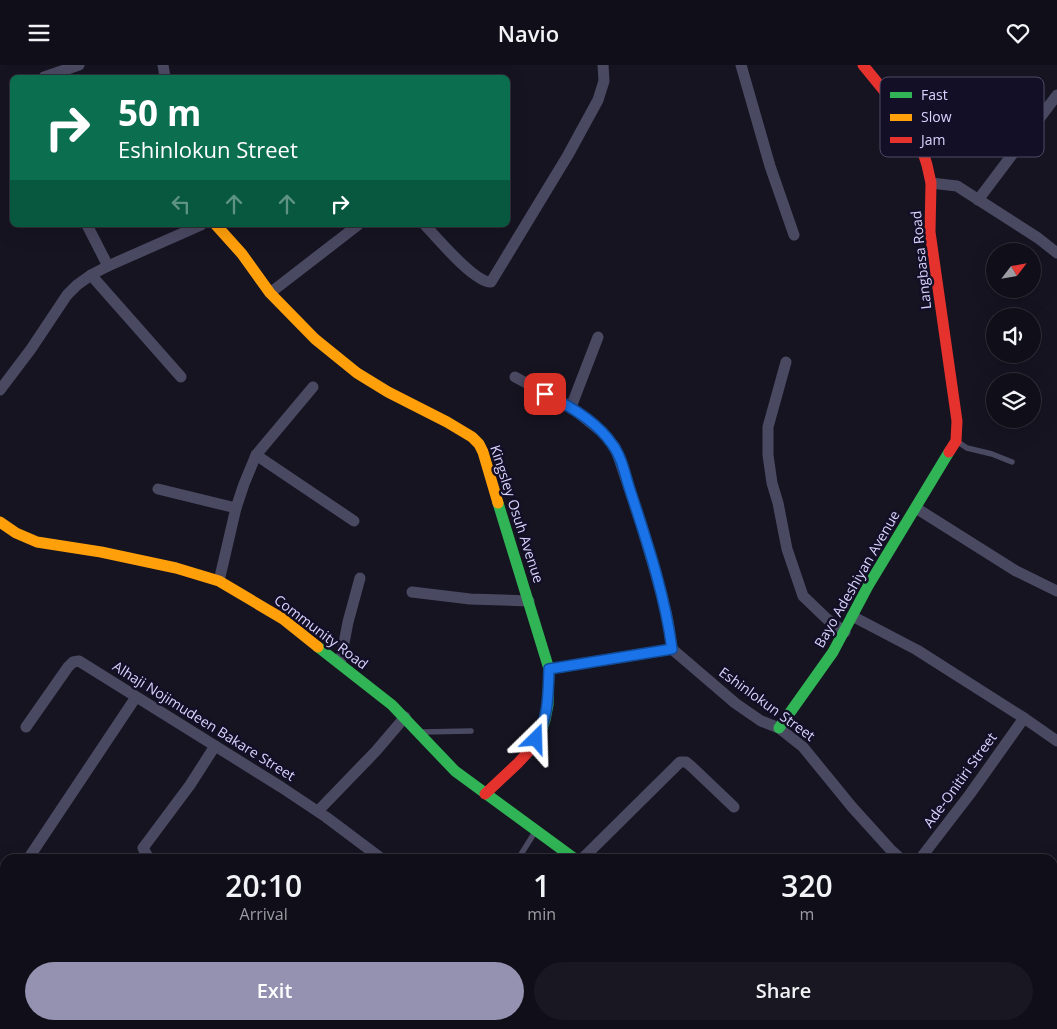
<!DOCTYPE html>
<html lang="en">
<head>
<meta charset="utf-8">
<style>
  :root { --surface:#100f19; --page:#191822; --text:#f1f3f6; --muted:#9c9ca2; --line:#302f38; --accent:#9591b1 }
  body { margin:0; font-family:"Open Sans",sans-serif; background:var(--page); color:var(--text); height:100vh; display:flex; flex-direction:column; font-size:19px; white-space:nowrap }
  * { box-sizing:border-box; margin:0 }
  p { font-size:16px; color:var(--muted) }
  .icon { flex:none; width:28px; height:28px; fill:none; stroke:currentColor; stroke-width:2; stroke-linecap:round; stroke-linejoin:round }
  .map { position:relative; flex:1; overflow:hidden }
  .side { position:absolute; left:0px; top:789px; width:1058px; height:176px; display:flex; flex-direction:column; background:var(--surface); border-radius:15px 15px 0 0; box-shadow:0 5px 20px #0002,0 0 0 1px var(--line) }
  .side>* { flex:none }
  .banner { position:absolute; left:10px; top:10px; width:500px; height:152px; border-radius:8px; box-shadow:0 5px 20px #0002,0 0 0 1px var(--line); background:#0b6e4f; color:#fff; overflow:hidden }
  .needle { width:32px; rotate:59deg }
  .buttons { position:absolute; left:986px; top:178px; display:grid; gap:10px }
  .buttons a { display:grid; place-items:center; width:55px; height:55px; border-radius:50%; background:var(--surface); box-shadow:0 5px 20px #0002,0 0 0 1px var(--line); font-size:25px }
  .pin { position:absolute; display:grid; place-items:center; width:42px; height:42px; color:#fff; margin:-21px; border-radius:10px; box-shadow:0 2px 8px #0006 }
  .me { position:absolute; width:55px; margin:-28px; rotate:22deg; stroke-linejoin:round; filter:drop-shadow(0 0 4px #0008) }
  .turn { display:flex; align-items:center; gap:18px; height:105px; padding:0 25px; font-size:22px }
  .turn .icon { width:65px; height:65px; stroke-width:2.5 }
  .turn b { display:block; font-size:35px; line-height:42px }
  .lanes { display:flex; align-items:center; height:48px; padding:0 25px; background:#0003; justify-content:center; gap:25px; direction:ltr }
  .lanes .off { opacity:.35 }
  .eta { display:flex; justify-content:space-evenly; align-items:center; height:85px; text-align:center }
  .eta b { font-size:30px; font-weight:600; line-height:35px }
  .cta { display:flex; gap:10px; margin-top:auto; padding:10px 25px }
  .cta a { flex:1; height:58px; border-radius:30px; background:var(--accent); color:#fff; font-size:20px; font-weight:600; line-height:58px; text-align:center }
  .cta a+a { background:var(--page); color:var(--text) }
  header { display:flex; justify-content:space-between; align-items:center; height:65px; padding:0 25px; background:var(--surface); font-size:22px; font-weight:600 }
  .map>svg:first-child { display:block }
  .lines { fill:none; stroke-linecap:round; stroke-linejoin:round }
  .lane { stroke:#4a4962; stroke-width:5.5 }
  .street { stroke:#4a4962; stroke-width:11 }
  .fast { stroke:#30b455; stroke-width:11 }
  .slow { stroke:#ff9f0a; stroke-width:11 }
  .jam { stroke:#e5322d; stroke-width:11 }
  .route-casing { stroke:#114b97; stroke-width:12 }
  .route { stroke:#1a73e8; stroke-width:9 }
  .labels { text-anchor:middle; stroke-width:5; stroke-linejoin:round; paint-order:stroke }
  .street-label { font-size:14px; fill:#d9d4ff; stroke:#130f26 }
  .key { fill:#130f26; stroke:#4e4a67; stroke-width:1 }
  .key-label { font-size:14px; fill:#d9d4ff }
</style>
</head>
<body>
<header><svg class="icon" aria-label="menu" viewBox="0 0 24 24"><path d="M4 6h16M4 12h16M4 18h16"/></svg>Navio<svg class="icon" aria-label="heart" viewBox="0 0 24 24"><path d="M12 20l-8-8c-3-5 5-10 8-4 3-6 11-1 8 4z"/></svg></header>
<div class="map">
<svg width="1057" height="964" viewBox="0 0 1057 964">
  <rect width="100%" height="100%" fill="#161421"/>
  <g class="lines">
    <g class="lane">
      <polyline points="958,377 967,383 992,389 1012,397"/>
      <polyline points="422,667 471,666"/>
      <polyline points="518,794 535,767"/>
    </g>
    <g class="street">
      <polyline points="163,0 165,12"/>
      <polyline points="741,0 770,101 794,170"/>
      <polyline points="44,12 79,0"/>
      <polyline points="931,118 957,121 1038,173 1057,188"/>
      <polyline points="978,135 1057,30"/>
      <polyline points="87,160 108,201"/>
      <path d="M 425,160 C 436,172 475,218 491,217 L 568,90 L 598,35 L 604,16 L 603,0"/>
      <polyline points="91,210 181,312"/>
      <polyline points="270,228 358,160"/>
      <polyline points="786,297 768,362 768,390 772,418 778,438 787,484 803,531 827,554 845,567"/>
      <polyline points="515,312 571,342 603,368 615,382 641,458 662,531 668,556 672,584"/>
      <polyline points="0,325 31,284 67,230 77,220 91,210 108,201 201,160"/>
      <polyline points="571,342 598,272"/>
      <polyline points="256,390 354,456"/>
      <polyline points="158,424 236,443"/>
      <polyline points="916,443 1016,506 1057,526"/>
      <polyline points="219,516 236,443 244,419 256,390 313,322"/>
      <polyline points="412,527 470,534 529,536"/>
      <polyline points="852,551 917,585 1024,653 1057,676"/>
      <polyline points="340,599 348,557 360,513"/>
      <polyline points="549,604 672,584 735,638 761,656 779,663 803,682 852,742 890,784 901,794"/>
      <polyline points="26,662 68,602 73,597 79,596 281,722 326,752 382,794"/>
      <polyline points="318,746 376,686 405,652"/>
      <polyline points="28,794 136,632"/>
      <polyline points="149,794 143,783 190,720 215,681"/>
      <polyline points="582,794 680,697 686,697 692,702 734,742"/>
      <polyline points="920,794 970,729 1024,653"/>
      <polyline points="0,813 5,817"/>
      <polyline points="1052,842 1057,838"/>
      <polyline points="1052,954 1057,955"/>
      <polyline points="140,960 145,962 150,960"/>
      <polyline points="491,960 493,964"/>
      <polyline points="627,960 627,964"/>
      <polyline points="334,964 338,960"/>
    </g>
    <g class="fast">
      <polyline points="498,438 549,604 548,640 545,655 539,672 530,685"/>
      <polyline points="318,582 392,640 455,706 575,794"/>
      <polyline points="779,663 833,587 868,521 949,387"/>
    </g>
    <g class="slow">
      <polyline points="216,160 242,189 270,228 315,274 357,308 388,327 447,357 472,372 479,379 483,387 498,438"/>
      <polyline points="0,457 16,468 37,477 101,487 176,503 219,516 283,554 318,582"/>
    </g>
    <g class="jam">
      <polyline points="863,0 899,44 921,81 927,100 931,118 930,167 957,356 956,376 949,387"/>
      <polyline points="485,729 518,698 530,685"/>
    </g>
  </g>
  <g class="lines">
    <defs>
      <path id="route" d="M 536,674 C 549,652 548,628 549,604 L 672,584 C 665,530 647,477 630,425 C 625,410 622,392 612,379 C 598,358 568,340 545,329"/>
    </defs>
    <use href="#route" class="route-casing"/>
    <use href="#route" class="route"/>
  </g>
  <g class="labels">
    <g class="street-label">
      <text transform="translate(921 195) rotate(-96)" y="5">Langbasa Road</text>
      <text transform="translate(517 449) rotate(72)" y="5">Kingsley Osuh Avenue</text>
      <text transform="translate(857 514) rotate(-60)" y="5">Bayo Adeshiyan Avenue</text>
      <text transform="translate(321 567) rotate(37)" y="5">Community Road</text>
      <text transform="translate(767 639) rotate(36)" y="5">Eshinlokun Street</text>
      <text transform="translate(204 656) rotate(32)" y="5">Alhaji Nojimudeen Bakare Street</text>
      <text transform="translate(960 715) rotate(-54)" y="5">Ade-Onitiri Street</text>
    </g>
  </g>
  <rect x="880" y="12" width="164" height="80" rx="8" class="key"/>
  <rect x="890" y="27" width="22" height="6" fill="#30b455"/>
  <rect x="890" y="49" width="22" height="7" fill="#ff9f0a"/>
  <rect x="890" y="72" width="22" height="6" fill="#e5322d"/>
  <g class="key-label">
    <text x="921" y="35">Fast</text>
    <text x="921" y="57">Slow</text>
    <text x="921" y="80">Jam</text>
  </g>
</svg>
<div class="buttons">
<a><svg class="needle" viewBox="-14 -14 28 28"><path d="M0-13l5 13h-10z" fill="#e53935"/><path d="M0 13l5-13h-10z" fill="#9c9ca2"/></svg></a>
<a><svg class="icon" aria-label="sound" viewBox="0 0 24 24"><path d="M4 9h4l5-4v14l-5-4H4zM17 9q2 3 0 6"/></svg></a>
<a><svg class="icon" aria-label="layers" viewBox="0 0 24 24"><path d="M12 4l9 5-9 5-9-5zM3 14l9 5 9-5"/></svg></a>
</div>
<div class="pin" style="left:545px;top:329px;background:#d93025"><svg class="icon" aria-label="arrive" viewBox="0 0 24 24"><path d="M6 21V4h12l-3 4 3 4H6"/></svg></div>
<svg class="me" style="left:536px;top:674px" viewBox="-20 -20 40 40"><path d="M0-17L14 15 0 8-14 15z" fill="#1a73e8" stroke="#fff" stroke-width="4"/></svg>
<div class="banner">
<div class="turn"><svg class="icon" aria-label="right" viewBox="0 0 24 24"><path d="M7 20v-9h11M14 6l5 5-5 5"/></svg><div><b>50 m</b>Eshinlokun Street</div></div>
<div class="lanes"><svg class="icon off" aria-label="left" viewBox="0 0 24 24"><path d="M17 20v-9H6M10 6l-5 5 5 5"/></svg><svg class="icon off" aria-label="ahead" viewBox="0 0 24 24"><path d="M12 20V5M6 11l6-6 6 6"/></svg><svg class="icon off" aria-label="ahead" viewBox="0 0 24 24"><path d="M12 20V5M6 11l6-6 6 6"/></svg><svg class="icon" aria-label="right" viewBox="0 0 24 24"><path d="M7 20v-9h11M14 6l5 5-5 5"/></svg></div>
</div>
<section class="side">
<div class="eta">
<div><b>20:10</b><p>Arrival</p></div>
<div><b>1</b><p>min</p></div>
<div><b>320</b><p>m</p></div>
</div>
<div class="cta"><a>Exit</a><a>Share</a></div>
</section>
</div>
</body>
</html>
